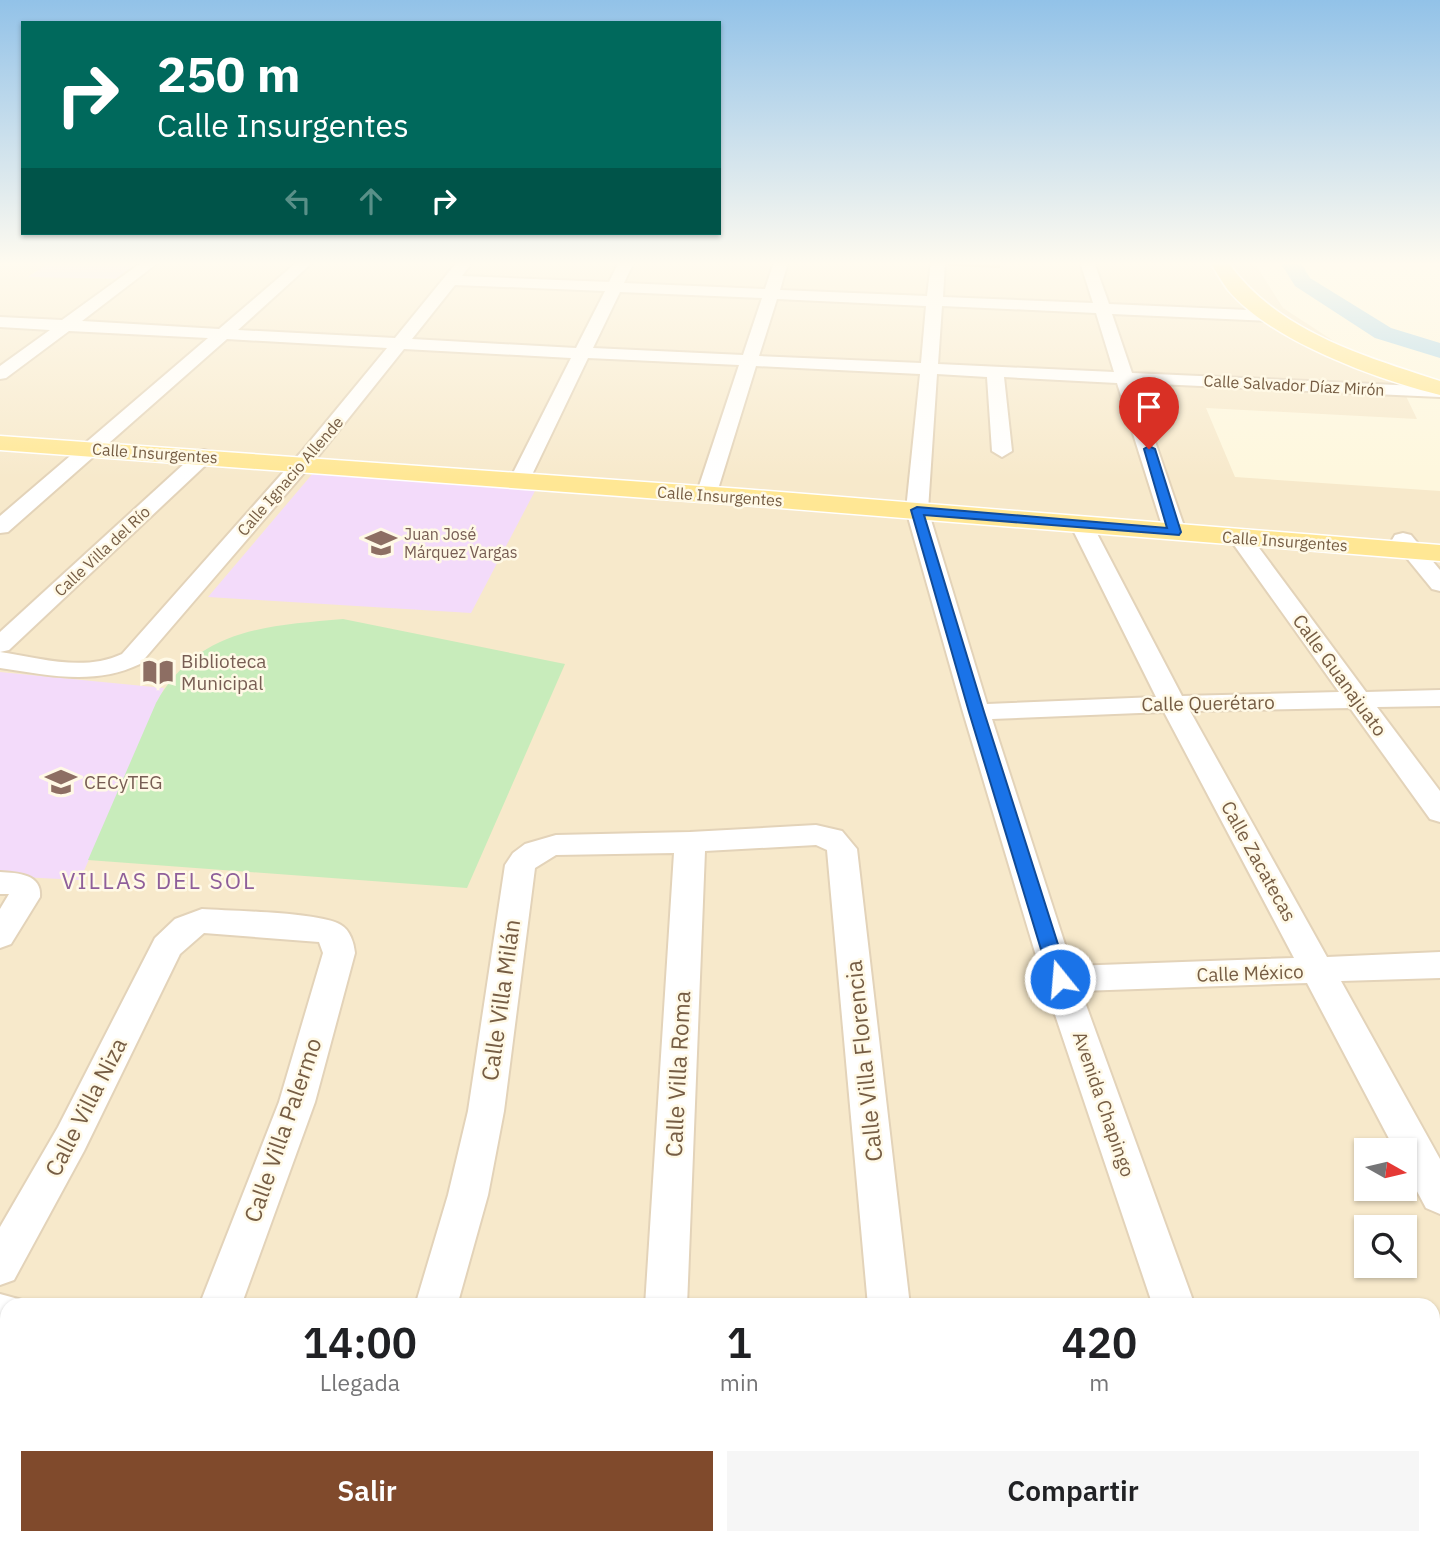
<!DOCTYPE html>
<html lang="es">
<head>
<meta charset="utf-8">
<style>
  :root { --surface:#fff; --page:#f6f6f6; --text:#202124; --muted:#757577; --accent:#804a2c }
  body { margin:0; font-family:"IBM Plex Sans",sans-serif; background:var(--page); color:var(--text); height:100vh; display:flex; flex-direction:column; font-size:26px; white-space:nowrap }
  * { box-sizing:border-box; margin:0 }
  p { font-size:23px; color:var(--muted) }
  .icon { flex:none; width:38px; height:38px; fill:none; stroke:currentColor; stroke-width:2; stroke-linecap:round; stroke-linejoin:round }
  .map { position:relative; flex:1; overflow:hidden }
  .sheet { position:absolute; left:0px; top:1298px; width:1440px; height:247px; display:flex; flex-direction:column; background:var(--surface); border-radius:21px 21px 0 0; box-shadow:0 2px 5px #0004 }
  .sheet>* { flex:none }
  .banner { position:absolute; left:21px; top:21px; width:700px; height:214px; border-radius:0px; box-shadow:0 2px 5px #0004; background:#00695c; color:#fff; overflow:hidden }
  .needle { width:46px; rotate:98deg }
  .tools { position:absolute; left:1354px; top:1138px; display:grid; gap:14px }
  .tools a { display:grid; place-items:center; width:63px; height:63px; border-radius:0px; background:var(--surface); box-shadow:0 2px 5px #0004; font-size:35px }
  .pin { position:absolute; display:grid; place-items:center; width:60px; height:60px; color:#fff; margin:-72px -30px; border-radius:50% 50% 50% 0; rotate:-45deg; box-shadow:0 0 7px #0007 }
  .pin .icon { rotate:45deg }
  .me { position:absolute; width:77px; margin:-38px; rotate:343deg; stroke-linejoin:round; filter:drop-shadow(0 0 5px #0008) }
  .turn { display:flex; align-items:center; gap:24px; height:147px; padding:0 21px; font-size:32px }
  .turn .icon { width:91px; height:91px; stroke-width:2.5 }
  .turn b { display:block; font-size:49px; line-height:60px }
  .lanes { display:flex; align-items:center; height:66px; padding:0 21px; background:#0003; justify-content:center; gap:35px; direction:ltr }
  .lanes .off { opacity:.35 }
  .eta { display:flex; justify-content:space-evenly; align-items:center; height:119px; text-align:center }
  .eta b { font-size:42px; font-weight:600; line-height:49px }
  .cta { display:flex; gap:14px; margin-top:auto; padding:14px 21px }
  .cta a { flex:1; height:80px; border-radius:0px; background:var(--accent); color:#fff; font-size:28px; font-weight:600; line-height:80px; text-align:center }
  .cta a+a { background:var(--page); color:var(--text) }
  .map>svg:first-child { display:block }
  .residential { fill:#f7e9cb; fill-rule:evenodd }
  .education { fill:#f3dbfa }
  .green { fill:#c8ecbb }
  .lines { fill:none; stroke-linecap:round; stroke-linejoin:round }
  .river { fill:#b1d8e9; fill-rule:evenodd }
  .building { fill:#f6d8b3; stroke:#eac192; stroke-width:2 }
  .minor-casing { stroke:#e3d3b9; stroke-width:4 }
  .major-casing { stroke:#fff; stroke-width:3 }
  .minor { fill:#fff; fill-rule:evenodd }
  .major { fill:#ffe794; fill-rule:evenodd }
  .route { fill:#1a73e8; stroke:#114b97; stroke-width:2 }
  .labels { text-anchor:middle; stroke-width:5; stroke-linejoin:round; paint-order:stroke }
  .far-street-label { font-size:16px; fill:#765d44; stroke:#fff9e6 }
  .far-education-label { font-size:16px; fill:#785e54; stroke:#fff9e6; text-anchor:start }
  .education-label { font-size:19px; fill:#785e54; stroke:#fff9e6; text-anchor:start }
  .street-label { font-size:19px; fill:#765d44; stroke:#fff9e6 }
  .quarter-label { font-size:23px; letter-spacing:2px; fill:#8f5f9a; stroke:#fff9e6 }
  .near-street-label { font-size:23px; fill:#765d44; stroke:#fff9e6 }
</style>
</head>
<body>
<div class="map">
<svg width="1440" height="1544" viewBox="0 0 1440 1544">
  <rect width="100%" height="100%" fill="#fef7dd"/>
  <path class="residential" d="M 0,262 L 1254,262 L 1283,308 L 1346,349 L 1392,367 L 1417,419 L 1206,408 L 1235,477 L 1440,491 L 1440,1544 L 0,1544 ZM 1367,1150 L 1405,1150 L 1405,1188 L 1367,1188 ZM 1367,1227 L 1405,1227 L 1405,1265 L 1367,1265 ZM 7,1306 L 1433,1306 L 1433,1538 L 7,1538 Z"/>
  <g class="education">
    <polygon points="50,262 150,262 128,279 28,277"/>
    <polygon points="314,472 536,489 471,613 208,597"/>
    <polygon points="0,672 164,688 80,880 0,876"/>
  </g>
  <path class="green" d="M 343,619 L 565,664 L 467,888 L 88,860 L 156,703 C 198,628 266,626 343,619 Z"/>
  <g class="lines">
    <polygon class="river" points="1280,262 1300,262 1310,278 1391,328 1440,343 1440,358 1375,338 1295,286"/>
  </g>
  <polygon class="building" points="949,262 999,262 999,267 949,265"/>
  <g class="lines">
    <defs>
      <g id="minor">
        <path d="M 142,262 L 159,262 L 82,321 L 219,329 L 297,262 L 313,262 L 238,330 L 395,338 L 457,262 L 469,262 L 470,265 L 462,276 L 609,282 L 619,262 L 634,262 L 624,283 L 765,289 L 774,262 L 788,262 L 780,290 L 927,296 L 931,262 L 945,262 L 943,297 L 1093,303 L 1080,262 L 1094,262 L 1109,304 L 1271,311 L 1279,316 L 1271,321 L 1112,314 L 1132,373 L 1440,387 L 1440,397 L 1135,383 L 1186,532 L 1183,537 L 1167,537 L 1164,532 L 1117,383 L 1004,377 L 1012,451 L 1002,457 L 992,451 L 987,377 L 937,374 L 928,510 L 987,704 L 1156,697 L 1070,524 L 1073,519 L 1089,519 L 1092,524 L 1182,696 L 1339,692 L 1229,538 L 1232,533 L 1248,533 L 1366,692 L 1440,690 L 1440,706 L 1377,707 L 1440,791 L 1440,822 L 1430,819 L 1350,708 L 1190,711 L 1327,957 L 1440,952 L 1440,978 L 1341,981 L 1440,1159 L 1440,1214 L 1426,1208 L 1405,1169 L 1405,1150 L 1395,1150 L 1307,983 L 1081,991 L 1195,1306 L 1153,1306 L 1043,979 L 963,712 L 906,510 L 920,374 L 756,366 L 719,486 L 716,490 L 702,490 L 699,486 L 739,365 L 588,358 L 529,481 L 526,485 L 512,485 L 509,481 L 571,358 L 404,349 L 316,459 L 140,664 C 94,686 48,675 0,668 L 0,652 C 40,658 83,672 122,654 L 302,451 L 387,348 L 227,339 L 8,532 L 0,533 L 0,516 L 208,338 L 69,331 L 6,378 L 0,379 L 0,366 L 50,330 L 0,327 L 0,317 L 62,320 ZM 455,285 L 605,291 L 576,348 L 412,339 ZM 620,292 L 762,298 L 743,355 L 593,348 ZM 777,299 L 926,306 L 921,363 L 759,356 ZM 942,306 L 1096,313 L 1114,372 L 938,364 ZM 1164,712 L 1294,958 L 1072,966 L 992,719 Z"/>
        <polygon points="204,450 211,452 214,456 211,460 9,650 0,652 0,632 197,452"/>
        <polygon points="1403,533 1411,535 1440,570 1440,591 1432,589 1392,540 1395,535"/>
        <polygon points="816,825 842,831 857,849 910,1306 868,1306 827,850 816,845 705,851 687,1306 645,1306 674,853 556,855 535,868 504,1111 488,1195 457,1306 415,1306 448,1195 468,1111 505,865 513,853 525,844 556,835 690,832"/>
        <path d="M 0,872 C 18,873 42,874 40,897 L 11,944 L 0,948 L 0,909 L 9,894 L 0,894 Z"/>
        <path d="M 202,909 C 230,911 321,912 341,925 C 350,930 354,943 355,953 L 315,1102 L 241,1306 L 199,1306 L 279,1102 L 323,953 L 319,942 L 204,933 L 180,954 L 84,1151 L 14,1280 L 0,1285 L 0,1227 L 58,1127 L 155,938 L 175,919 Z"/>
        <polygon points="0,1294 22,1300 24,1306 7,1306 7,1336 0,1336"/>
        <rect x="1433" y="1385" width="7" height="44"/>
        <rect x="385" y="1538" width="48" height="6"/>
        <polygon points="1231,1538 1279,1538 1281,1544 1233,1544"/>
      </g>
      <g id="major">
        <path d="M 1210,262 L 1228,262 C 1276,331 1364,356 1440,381 L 1440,395 C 1376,379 1271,341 1228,290 C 1221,281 1216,271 1210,262 Z"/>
        <polygon points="0,436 742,489 1440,545 1440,561 742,505 0,450"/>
      </g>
    </defs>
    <use href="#minor" class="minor-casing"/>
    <use href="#major" class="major-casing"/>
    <use href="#minor" class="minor"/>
    <use href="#major" class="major"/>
  </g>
  <linearGradient id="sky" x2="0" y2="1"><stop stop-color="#92c2e8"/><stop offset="0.55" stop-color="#fffbf0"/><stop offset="1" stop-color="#fffbf0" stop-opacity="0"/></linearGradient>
  <rect width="1440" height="479" fill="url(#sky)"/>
  <polygon class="route" points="1149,446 1155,449 1181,532 1179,535 924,515 984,712 1069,979 1067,984 1060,986 1053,984 1050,979 969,712 911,510 917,507 1167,528 1144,449"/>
  <defs>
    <symbol id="school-bare" viewBox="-9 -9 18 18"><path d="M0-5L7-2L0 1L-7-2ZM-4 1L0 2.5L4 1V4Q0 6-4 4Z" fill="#8d6e63" stroke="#fff9e6" stroke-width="2.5" paint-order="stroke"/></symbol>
    <symbol id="library-bare" viewBox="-9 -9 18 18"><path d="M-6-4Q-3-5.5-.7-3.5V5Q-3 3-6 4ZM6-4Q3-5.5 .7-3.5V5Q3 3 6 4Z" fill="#8d6e63" stroke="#fff9e6" stroke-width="2.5" paint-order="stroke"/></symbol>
  </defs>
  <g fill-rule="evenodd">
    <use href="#school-bare" x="359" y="521" width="44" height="44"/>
    <use href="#library-bare" x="136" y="650" width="44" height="44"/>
    <use href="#school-bare" x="39" y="760" width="44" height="44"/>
  </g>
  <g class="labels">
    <g class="far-street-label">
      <text transform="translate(1294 385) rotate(3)" y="6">Calle Salvador Díaz Mirón</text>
      <text transform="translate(155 453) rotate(4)" y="6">Calle Insurgentes</text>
      <text transform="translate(290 476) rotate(-49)" y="6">Calle Ignacio Allende</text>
      <text transform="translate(720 496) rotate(4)" y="6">Calle Insurgentes</text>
      <text transform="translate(1285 541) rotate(4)" y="6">Calle Insurgentes</text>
      <text transform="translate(102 551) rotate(-43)" y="6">Calle Villa del Río</text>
    </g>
    <g class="far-education-label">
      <text x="404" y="540">Juan José<tspan x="404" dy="18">Márquez Vargas</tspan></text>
    </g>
    <g class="education-label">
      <text x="181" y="668">Biblioteca<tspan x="181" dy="22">Municipal</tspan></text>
      <text x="84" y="789">CECyTEG</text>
    </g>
    <g class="street-label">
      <text transform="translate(1340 675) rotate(54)" y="7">Calle Guanajuato</text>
      <text transform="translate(1208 703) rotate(-1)" y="7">Calle Querétaro</text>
      <text transform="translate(1259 861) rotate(61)" y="7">Calle Zacatecas</text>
      <text transform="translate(1250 973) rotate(-2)" y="7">Calle México</text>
      <text transform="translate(1104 1104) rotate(71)" y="7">Avenida Chapingo</text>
    </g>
    <g class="quarter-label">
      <text x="159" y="889">VILLAS DEL SOL</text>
    </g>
    <g class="near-street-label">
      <text transform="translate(501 1000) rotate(-82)" y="8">Calle Villa Milán</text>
      <text transform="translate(864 1061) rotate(-96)" y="8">Calle Villa Florencia</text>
      <text transform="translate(678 1074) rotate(-87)" y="8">Calle Villa Roma</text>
      <text transform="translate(86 1107) rotate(-63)" y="8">Calle Villa Niza</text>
      <text transform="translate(283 1130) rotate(-71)" y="8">Calle Villa Palermo</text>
    </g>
  </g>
</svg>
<div class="tools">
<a><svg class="needle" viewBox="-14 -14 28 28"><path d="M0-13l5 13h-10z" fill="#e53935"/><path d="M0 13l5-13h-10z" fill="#757577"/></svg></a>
<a><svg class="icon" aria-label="search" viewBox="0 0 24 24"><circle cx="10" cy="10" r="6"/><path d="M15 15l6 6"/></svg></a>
</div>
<div class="pin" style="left:1149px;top:449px;background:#d93025"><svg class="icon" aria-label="arrive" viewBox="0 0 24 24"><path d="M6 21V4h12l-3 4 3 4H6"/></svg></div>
<svg class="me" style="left:1060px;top:979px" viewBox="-20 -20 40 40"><circle r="17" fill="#1a73e8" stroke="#fff" stroke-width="3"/><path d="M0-11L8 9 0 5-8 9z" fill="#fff"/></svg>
<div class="banner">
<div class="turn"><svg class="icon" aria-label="right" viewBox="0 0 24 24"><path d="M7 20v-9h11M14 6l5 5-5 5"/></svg><div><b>250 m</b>Calle Insurgentes</div></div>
<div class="lanes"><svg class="icon off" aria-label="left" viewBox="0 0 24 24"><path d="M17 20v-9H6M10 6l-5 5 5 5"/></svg><svg class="icon off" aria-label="ahead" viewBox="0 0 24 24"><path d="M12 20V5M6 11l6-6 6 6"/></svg><svg class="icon" aria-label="right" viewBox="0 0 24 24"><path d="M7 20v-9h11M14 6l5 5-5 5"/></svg></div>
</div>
<section class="sheet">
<div class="eta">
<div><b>14:00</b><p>Llegada</p></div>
<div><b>1</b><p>min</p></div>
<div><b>420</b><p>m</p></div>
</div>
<div class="cta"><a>Salir</a><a>Compartir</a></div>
</section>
</div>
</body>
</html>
